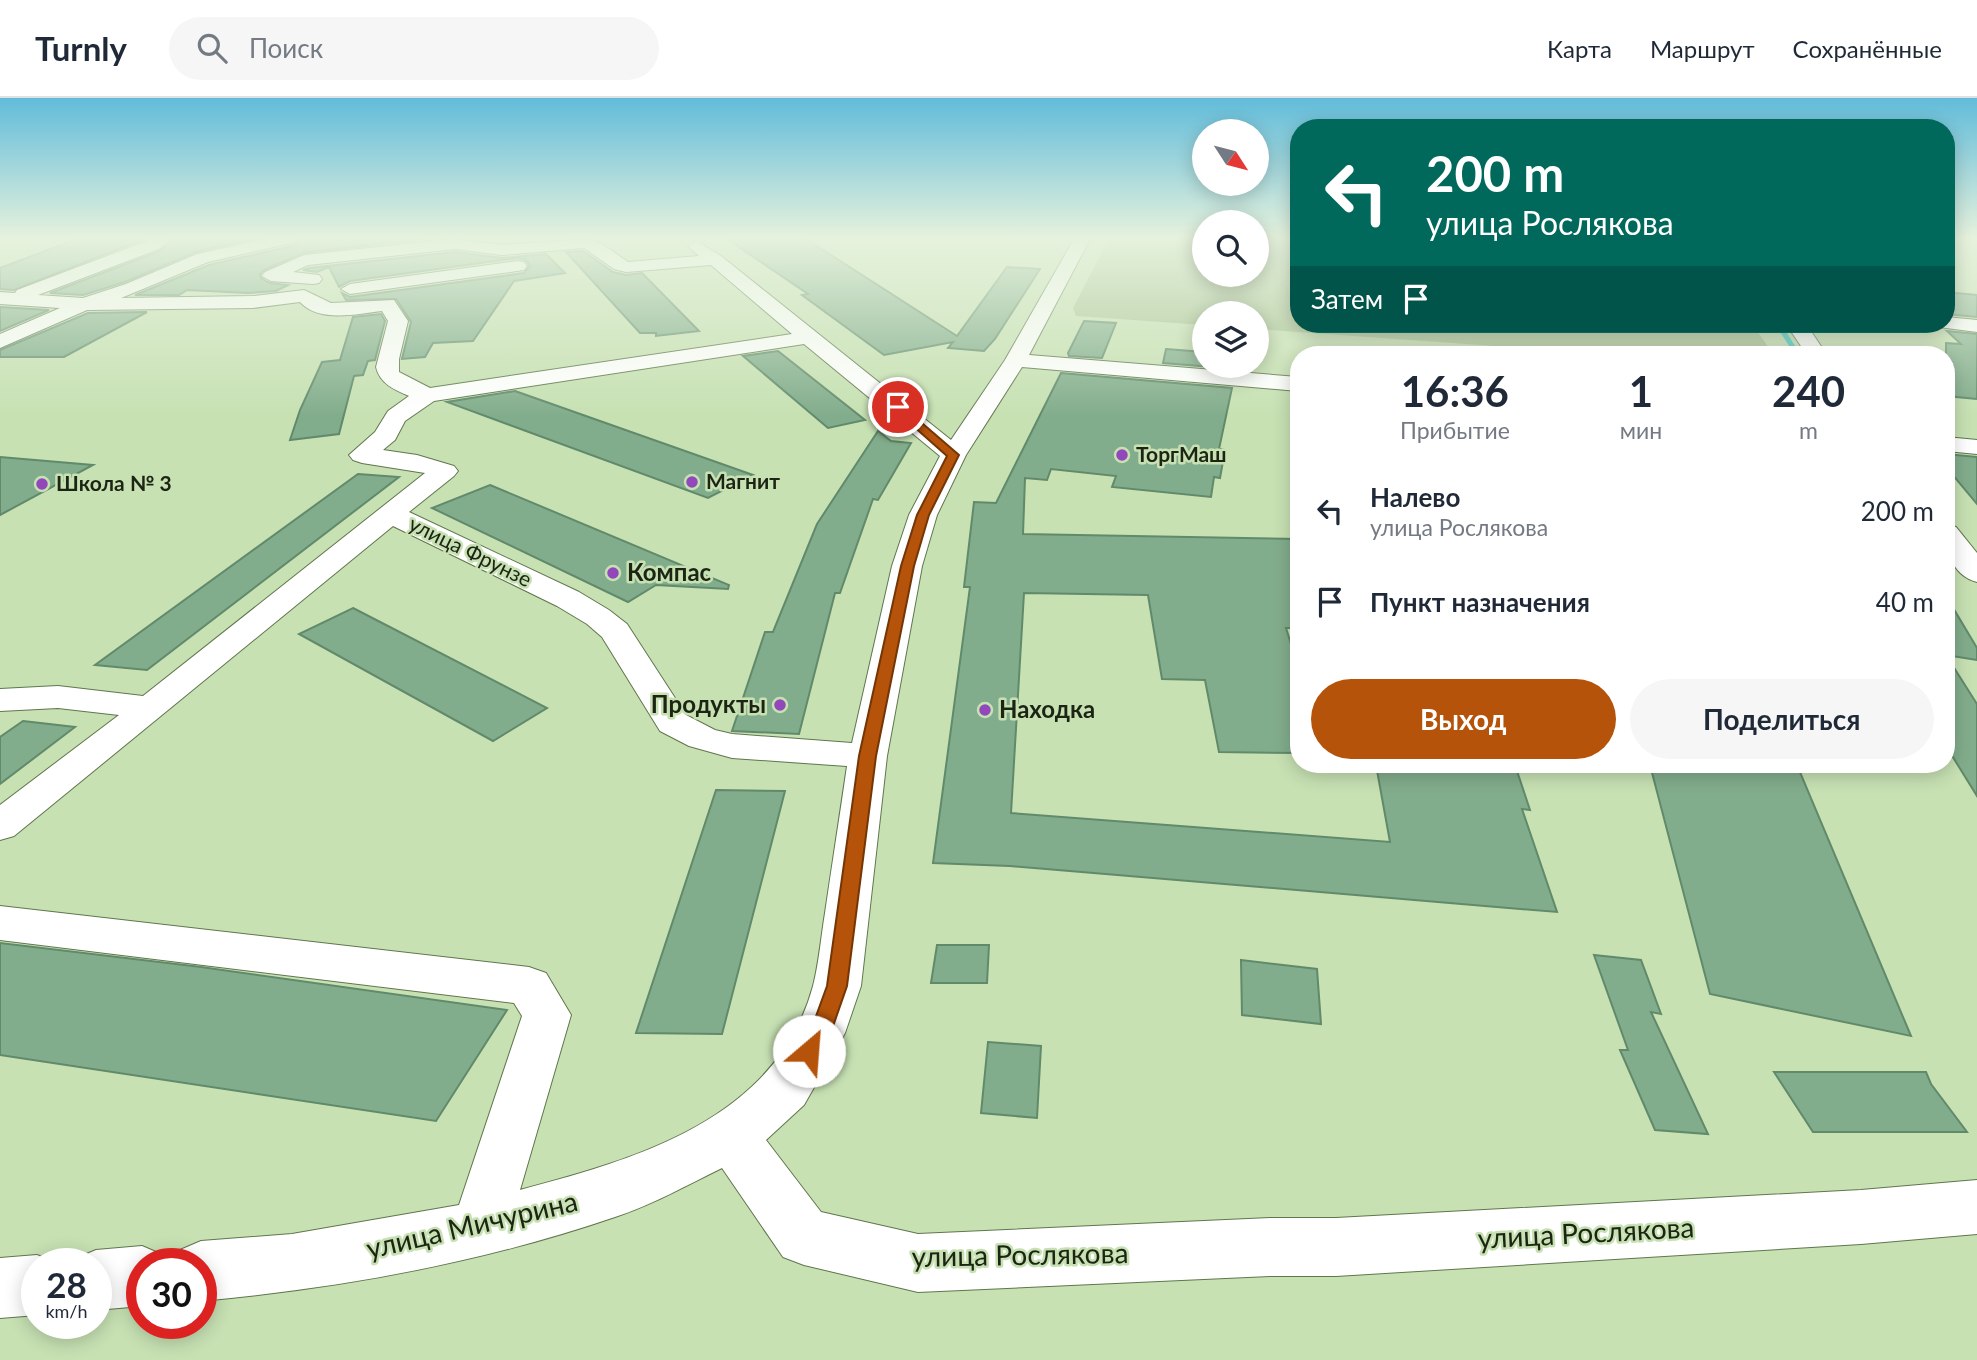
<!DOCTYPE html>
<html lang="ru">
<head>
<meta charset="utf-8">
<style>
  :root { --surface:#fff; --page:#f6f6f7; --text:#1f2937; --muted:#747a83; --line:#e0e1e3; --accent:#b45309 }
  body { margin:0; font-family:Lato,sans-serif; background:var(--page); color:var(--text); height:100vh; display:flex; flex-direction:column; font-size:26px; white-space:nowrap }
  * { box-sizing:border-box; margin:0 }
  p { font-size:23px; color:var(--muted) }
  .icon { flex:none; width:38px; height:38px; fill:none; stroke:currentColor; stroke-width:2; stroke-linecap:round; stroke-linejoin:round }
  .map { position:relative; flex:1; overflow:hidden }
  .panel { position:absolute; left:1290px; top:248px; width:665px; height:427px; display:flex; flex-direction:column; background:var(--surface); border-radius:28px; box-shadow:0 4px 18px #0003 }
  .panel>* { flex:none }
  .top-card { position:absolute; left:1290px; top:21px; width:665px; height:214px; border-radius:28px; box-shadow:0 4px 18px #0003; background:#00695c; color:#fff; overflow:hidden }
  .needle { width:46px; rotate:126deg }
  .tools { position:absolute; left:1192px; top:21px; display:grid; gap:14px }
  .tools a { display:grid; place-items:center; width:77px; height:77px; border-radius:50%; background:var(--surface); box-shadow:0 4px 18px #0003; font-size:35px }
  .speed { position:absolute; left:21px; top:1150px; display:flex; gap:14px; font-size:35px; font-weight:700; text-align:center }
  .speed>* { display:grid; place-content:center; width:91px; height:91px; border-radius:50%; background:var(--surface); box-shadow:0 4px 18px #0003; line-height:1 }
  .speed small { font-size:18px; font-weight:400 }
  .speed .limit { border:10px solid #d22; background:#fff; color:#111 }
  .pin { position:absolute; display:grid; place-items:center; width:60px; height:60px; color:#fff; margin:-30px; border:4px solid #fff; border-radius:50%; box-shadow:0 2px 7px #0007 }
  .me { position:absolute; width:77px; margin:-38px; rotate:27deg; stroke-linejoin:round; filter:drop-shadow(0 0 5px #0008) }
  .turn { display:flex; align-items:center; gap:24px; height:147px; padding:0 21px; font-size:32px }
  .turn .icon { width:91px; height:91px; stroke-width:2.5 }
  .turn b { display:block; font-size:49px; line-height:60px }
  .then { display:flex; align-items:center; height:66px; padding:0 21px; background:#0003; gap:14px; font-size:26px }
  .eta { display:flex; justify-content:space-evenly; align-items:center; height:119px; text-align:center }
  .eta b { font-size:42px; font-weight:700; line-height:49px }
  .cta { display:flex; gap:14px; margin-top:auto; padding:14px 21px }
  .cta a { flex:1; height:80px; border-radius:42px; background:var(--accent); color:#fff; font-size:28px; font-weight:700; line-height:80px; text-align:center }
  .cta a+a { background:var(--page); color:var(--text) }
  ul { padding:0; list-style:none }
  li { display:flex; align-items:center; gap:21px; height:91px; padding:0 21px }
  li div { flex:1 }
  li b { display:block; font-size:26px }
  li em { font-style:normal }
  header { display:flex; align-items:center; gap:42px; box-sizing:border-box; height:98px; padding:0 35px; background:var(--surface); border-bottom:2px solid var(--line) }
  header strong { font-size:33px }
  nav { display:flex; gap:38px; margin-inline-start:auto; font-size:24px }
  .search { width:490px; height:63px; background:var(--page); display:flex; align-items:center; gap:18px; box-sizing:border-box; padding:0 24px; border-radius:38px; color:var(--muted); font-size:26px }
  .map>svg:first-child { display:block }
  .green { fill:#a8c393 }
  .lines { fill:none; stroke-linecap:round; stroke-linejoin:round }
  .stream { fill:#36c8c4; fill-rule:evenodd }
  .building { fill:#82ad8c; stroke:#618a6b; stroke-width:2 }
  .minor-casing { stroke:#60764d; stroke-width:2 }
  .minor { fill:#fff; fill-rule:evenodd }
  .route { fill:#b45309; stroke:#753606; stroke-width:2 }
  .poi-dot { fill:#9248ba; stroke:#c7e1b3; stroke-width:2.5 }
  .labels { text-anchor:middle; stroke-width:5; stroke-linejoin:round; paint-order:stroke }
  .far-poi-label { font-size:21px; font-weight:bold; fill:#1c2514; stroke:#c7e1b3; text-anchor:start }
  .far-street-label { font-size:21px; fill:#1c2514; stroke:#c7e1b3 }
  .poi-label { font-size:24px; font-weight:bold; fill:#1c2514; stroke:#c7e1b3; text-anchor:start }
  .near-street-label { font-size:28px; fill:#1c2514; stroke:#c7e1b3 }
</style>
</head>
<body>
<header>
<strong>Turnly</strong>
<div class="search"><svg class="icon" aria-label="search" viewBox="0 0 24 24"><circle cx="10" cy="10" r="6"/><path d="M15 15l6 6"/></svg>Поиск</div>
<nav><a>Карта</a><a>Маршрут</a><a>Сохранённые</a></nav>
</header>
<div class="map">
<svg width="1977" height="1262" viewBox="0 0 1977 1262">
  <rect width="100%" height="100%" fill="#c7e1b3"/>
  <polygon class="green" points="1109,141 1204,141 1204,177 1256,177 1257,141 1298,141 1298,226 1752,226 1774,257 1621,257 1257,231 1256,215 1204,215 1204,227 1076,218 1073,210"/>
  <g class="lines">
    <polygon class="stream" points="1775,226 1781,226 1801,257 1795,257"/>
  </g>
  <g class="building">
    <polygon points="77,141 144,141 14,192 0,191 0,170"/>
    <polygon points="174,141 251,141 196,154 125,184 83,197 50,195 160,153"/>
    <polygon points="299,141 424,141 303,155 264,172 260,176 261,180 270,185 288,187 276,193 248,195 187,192 179,197 135,197 209,167 296,147"/>
    <polygon points="727,141 806,141 957,238 1007,169 1040,171 995,241 984,253 948,250 953,244 884,257 802,197 808,196"/>
    <polygon points="583,153 613,174 626,177 642,175 699,233 656,238 656,235 640,235 566,154"/>
    <polygon points="455,154 502,160 546,156 565,175 514,183 473,243 433,245 425,259 402,261 411,224 396,201 346,202 342,195 350,199 524,175 530,168 526,162 518,160 350,183 339,189 329,169 317,174 303,172 309,170"/>
    <polygon points="1946,194 1977,197 1977,219 1946,216"/>
    <polygon points="0,209 49,212 0,233"/>
    <polygon points="147,214 64,259 0,259 0,252 88,215"/>
    <polygon points="381,216 385,223 375,262 368,263 363,277 354,278 339,336 290,342 300,312 322,264 340,262 353,219"/>
    <polygon points="1084,223 1116,225 1102,260 1069,258 1068,255"/>
    <polygon points="1947,233 1977,236 1977,301 1946,298 1946,245 1961,246"/>
    <polygon points="1166,251 1204,254 1204,268 1236,268 1236,271 1163,265"/>
    <polygon points="778,253 865,322 828,330 743,258"/>
    <polygon points="1061,275 1232,290 1219,351 1225,352 1220,380 1214,379 1211,399 1112,389 1116,378 1051,371 1047,382 1025,380 1023,436 1298,441 1298,530 1286,530 1298,568 1298,655 1219,654 1205,582 1162,581 1148,497 1024,495 1011,715 1390,744 1376,667 1515,667 1530,712 1522,711 1557,814 1010,768 933,765 970,489 964,489 974,404 996,405"/>
    <polygon points="515,293 753,377 708,400 447,304"/>
    <polygon points="878,333 891,343 911,345 878,402 873,401 840,495 835,495 799,636 732,633 765,534 773,534 817,426"/>
    <polygon points="1946,356 1977,359 1977,406 1946,369"/>
    <polygon points="0,359 93,367 0,417"/>
    <polygon points="358,376 399,379 147,572 95,567"/>
    <polygon points="490,387 729,487 728,491 656,487 628,504 432,410"/>
    <polygon points="1946,498 1977,550 1977,562 1946,557 1977,606 1977,698 1946,648"/>
    <polygon points="353,510 547,610 493,643 299,536"/>
    <polygon points="23,623 75,629 0,686 0,639"/>
    <polygon points="1650,667 1797,667 1911,938 1710,896"/>
    <polygon points="716,692 785,693 722,936 636,935"/>
    <polygon points="0,845 201,869 507,912 436,1023 0,957"/>
    <polygon points="937,847 989,847 987,885 931,885"/>
    <polygon points="1594,857 1641,862 1661,916 1651,914 1708,1036 1655,1032 1620,952 1628,952"/>
    <polygon points="1241,862 1317,871 1321,926 1242,917"/>
    <polygon points="988,944 1041,948 1037,1020 981,1015"/>
    <polygon points="1774,974 1926,974 1931,986 1967,1034 1813,1034"/>
  </g>
  <g class="lines">
    <defs>
      <g id="minor">
        <path d="M 152,141 L 171,141 L 159,151 L 38,197 L 83,200 L 126,186 L 197,156 L 265,141 L 297,141 L 295,144 L 208,164 L 121,200 L 253,198 L 304,192 L 331,205 L 394,202 L 408,223 L 399,261 L 399,274 L 430,290 L 792,236 L 711,167 L 626,174 L 614,171 L 584,150 L 502,157 L 455,151 L 308,167 L 293,174 L 319,177 L 322,181 L 319,185 L 313,186 L 271,183 L 262,178 L 265,174 L 304,157 L 452,141 L 502,147 L 590,141 L 602,146 L 628,164 L 699,158 L 688,148 L 696,143 L 721,158 L 951,342 L 1005,262 L 1074,141 L 1090,141 L 1029,257 L 1298,279 L 1298,293 L 1022,269 L 966,357 L 937,417 L 922,468 L 887,658 L 861,888 L 845,935 L 804,1007 L 766,1042 L 821,1114 L 918,1136 L 1270,1120 L 1336,1120 L 1861,1092 L 1977,1082 L 1977,1136 L 1861,1146 L 1336,1178 L 1270,1178 L 918,1194 L 804,1167 L 783,1159 L 722,1070 C 687,1087 652,1107 615,1119 C 481,1165 341,1190 201,1203 L 201,1166 L 174,1166 L 180,1152 L 201,1143 L 292,1136 L 459,1107 L 522,918 L 514,905 L 0,842 L 0,808 L 529,869 L 546,875 L 571,917 L 520,1092 C 637,1061 777,1021 813,888 C 819,865 821,839 825,815 C 832,766 840,717 847,668 L 732,660 L 689,648 L 660,633 L 602,539 L 587,526 L 557,508 L 393,428 L 14,738 L 0,742 L 0,707 L 119,617 L 58,610 L 0,613 L 0,591 L 58,588 L 143,598 L 425,375 L 362,365 L 353,362 L 349,357 L 375,334 L 388,313 L 409,298 C 395,292 380,286 376,269 L 388,223 L 382,213 C 357,216 319,225 300,204 L 253,210 L 87,212 L 0,250 L 0,236 L 60,210 L 0,206 L 0,194 L 15,195 L 17,192 ZM 804,246 L 940,358 L 909,417 L 892,468 L 852,645 L 732,636 L 715,632 L 686,617 L 627,526 L 609,512 L 579,494 L 409,414 L 454,378 L 458,373 L 454,368 L 417,357 L 383,352 L 395,342 L 405,323 L 434,303 Z"/>
        <polygon points="518,163 524,164 527,168 524,172 350,196 341,191 350,186"/>
        <polygon points="1946,219 1977,222 1977,234 1939,229 1937,226 1946,226"/>
        <polygon points="1786,226 1806,226 1827,257 1807,257"/>
        <polygon points="1946,339 1977,342 1977,356 1946,353"/>
        <path d="M 1946,426 L 1956,429 L 1977,455 L 1977,484 C 1950,477 1946,450 1946,426 Z"/>
        <polygon points="142,1148 163,1157 167,1166 142,1166 142,1208 96,1212 96,1166 73,1166 75,1161 96,1152"/>
        <polygon points="37,1157 58,1166 37,1166 37,1217 0,1220 0,1160"/>
      </g>
    </defs>
    <use href="#minor" class="minor-casing"/>
    <use href="#minor" class="minor"/>
  </g>
  <linearGradient id="sky" x2="0" y2="1"><stop stop-color="#61bcda"/><stop offset="0.44" stop-color="#e6f2dd"/><stop offset="1" stop-color="#e6f2dd" stop-opacity="0"/></linearGradient>
  <rect width="1977" height="318" fill="url(#sky)"/>
  <polygon class="route" points="894,307 901,307 959,357 929,417 914,468 876,658 847,888 831,934 817,960 809,963 801,960 798,953 811,932 827,888 859,658 901,468 917,417 947,358 894,311"/>
  <g class="poi-dot">
    <circle cx="1122" cy="357" r="7"/>
    <circle cx="692" cy="384" r="7"/>
    <circle cx="42" cy="386" r="7"/>
    <circle cx="613" cy="475" r="7"/>
    <circle cx="780" cy="607" r="7"/>
    <circle cx="985" cy="612" r="7"/>
  </g>
  <g class="labels">
    <g class="far-poi-label">
      <text x="1136" y="364">ТоргМаш</text>
      <text x="706" y="391">Магнит</text>
      <text x="56" y="393">Школа № 3</text>
    </g>
    <g class="far-street-label">
      <text transform="translate(470 454) rotate(26)" y="7">улица Фрунзе</text>
    </g>
    <g class="poi-label">
      <text x="627" y="483">Компас</text>
      <text x="766" y="615" text-anchor="end">Продукты</text>
      <text x="999" y="620">Находка</text>
    </g>
    <g class="near-street-label">
      <text transform="translate(472 1127) rotate(-13)" y="10">улица Мичурина</text>
      <text transform="translate(1586 1135) rotate(-3)" y="10">улица Рослякова</text>
      <text transform="translate(1020 1157) rotate(-1)" y="10">улица Рослякова</text>
    </g>
  </g>
</svg>
<div class="tools">
<a><svg class="needle" viewBox="-14 -14 28 28"><path d="M0-13l5 13h-10z" fill="#e53935"/><path d="M0 13l5-13h-10z" fill="#747a83"/></svg></a>
<a><svg class="icon" aria-label="search" viewBox="0 0 24 24"><circle cx="10" cy="10" r="6"/><path d="M15 15l6 6"/></svg></a>
<a><svg class="icon" aria-label="layers" viewBox="0 0 24 24"><path d="M12 4l9 5-9 5-9-5zM3 14l9 5 9-5"/></svg></a>
</div>
<div class="speed"><div>28<small>km/h</small></div><div class="limit">30</div></div>
<div class="pin" style="left:898px;top:309px;background:#d93025"><svg class="icon" aria-label="arrive" viewBox="0 0 24 24"><path d="M6 21V4h12l-3 4 3 4H6"/></svg></div>
<svg class="me" style="left:809px;top:953px" viewBox="-20 -20 40 40"><circle r="19" fill="#fff"/><path d="M0-13L10 11 0 6-10 11z" fill="#b45309"/></svg>
<div class="top-card">
<div class="turn"><svg class="icon" aria-label="left" viewBox="0 0 24 24"><path d="M17 20v-9H6M10 6l-5 5 5 5"/></svg><div><b>200 m</b>улица Рослякова</div></div>
<div class="then">Затем<svg class="icon" aria-label="arrive" viewBox="0 0 24 24"><path d="M6 21V4h12l-3 4 3 4H6"/></svg></div>
</div>
<section class="panel">
<div class="eta">
<div><b>16:36</b><p>Прибытие</p></div>
<div><b>1</b><p>мин</p></div>
<div><b>240</b><p>m</p></div>
</div>
<ul>
<li><svg class="icon" aria-label="left" viewBox="0 0 24 24"><path d="M17 20v-9H6M10 6l-5 5 5 5"/></svg><div><b>Налево</b><p>улица Рослякова</p></div><em>200 m</em></li>
<li><svg class="icon" aria-label="arrive" viewBox="0 0 24 24"><path d="M6 21V4h12l-3 4 3 4H6"/></svg><div><b>Пункт назначения</b></div><em>40 m</em></li>
</ul>
<div class="cta"><a>Выход</a><a>Поделиться</a></div>
</section>
</div>
</body>
</html>
